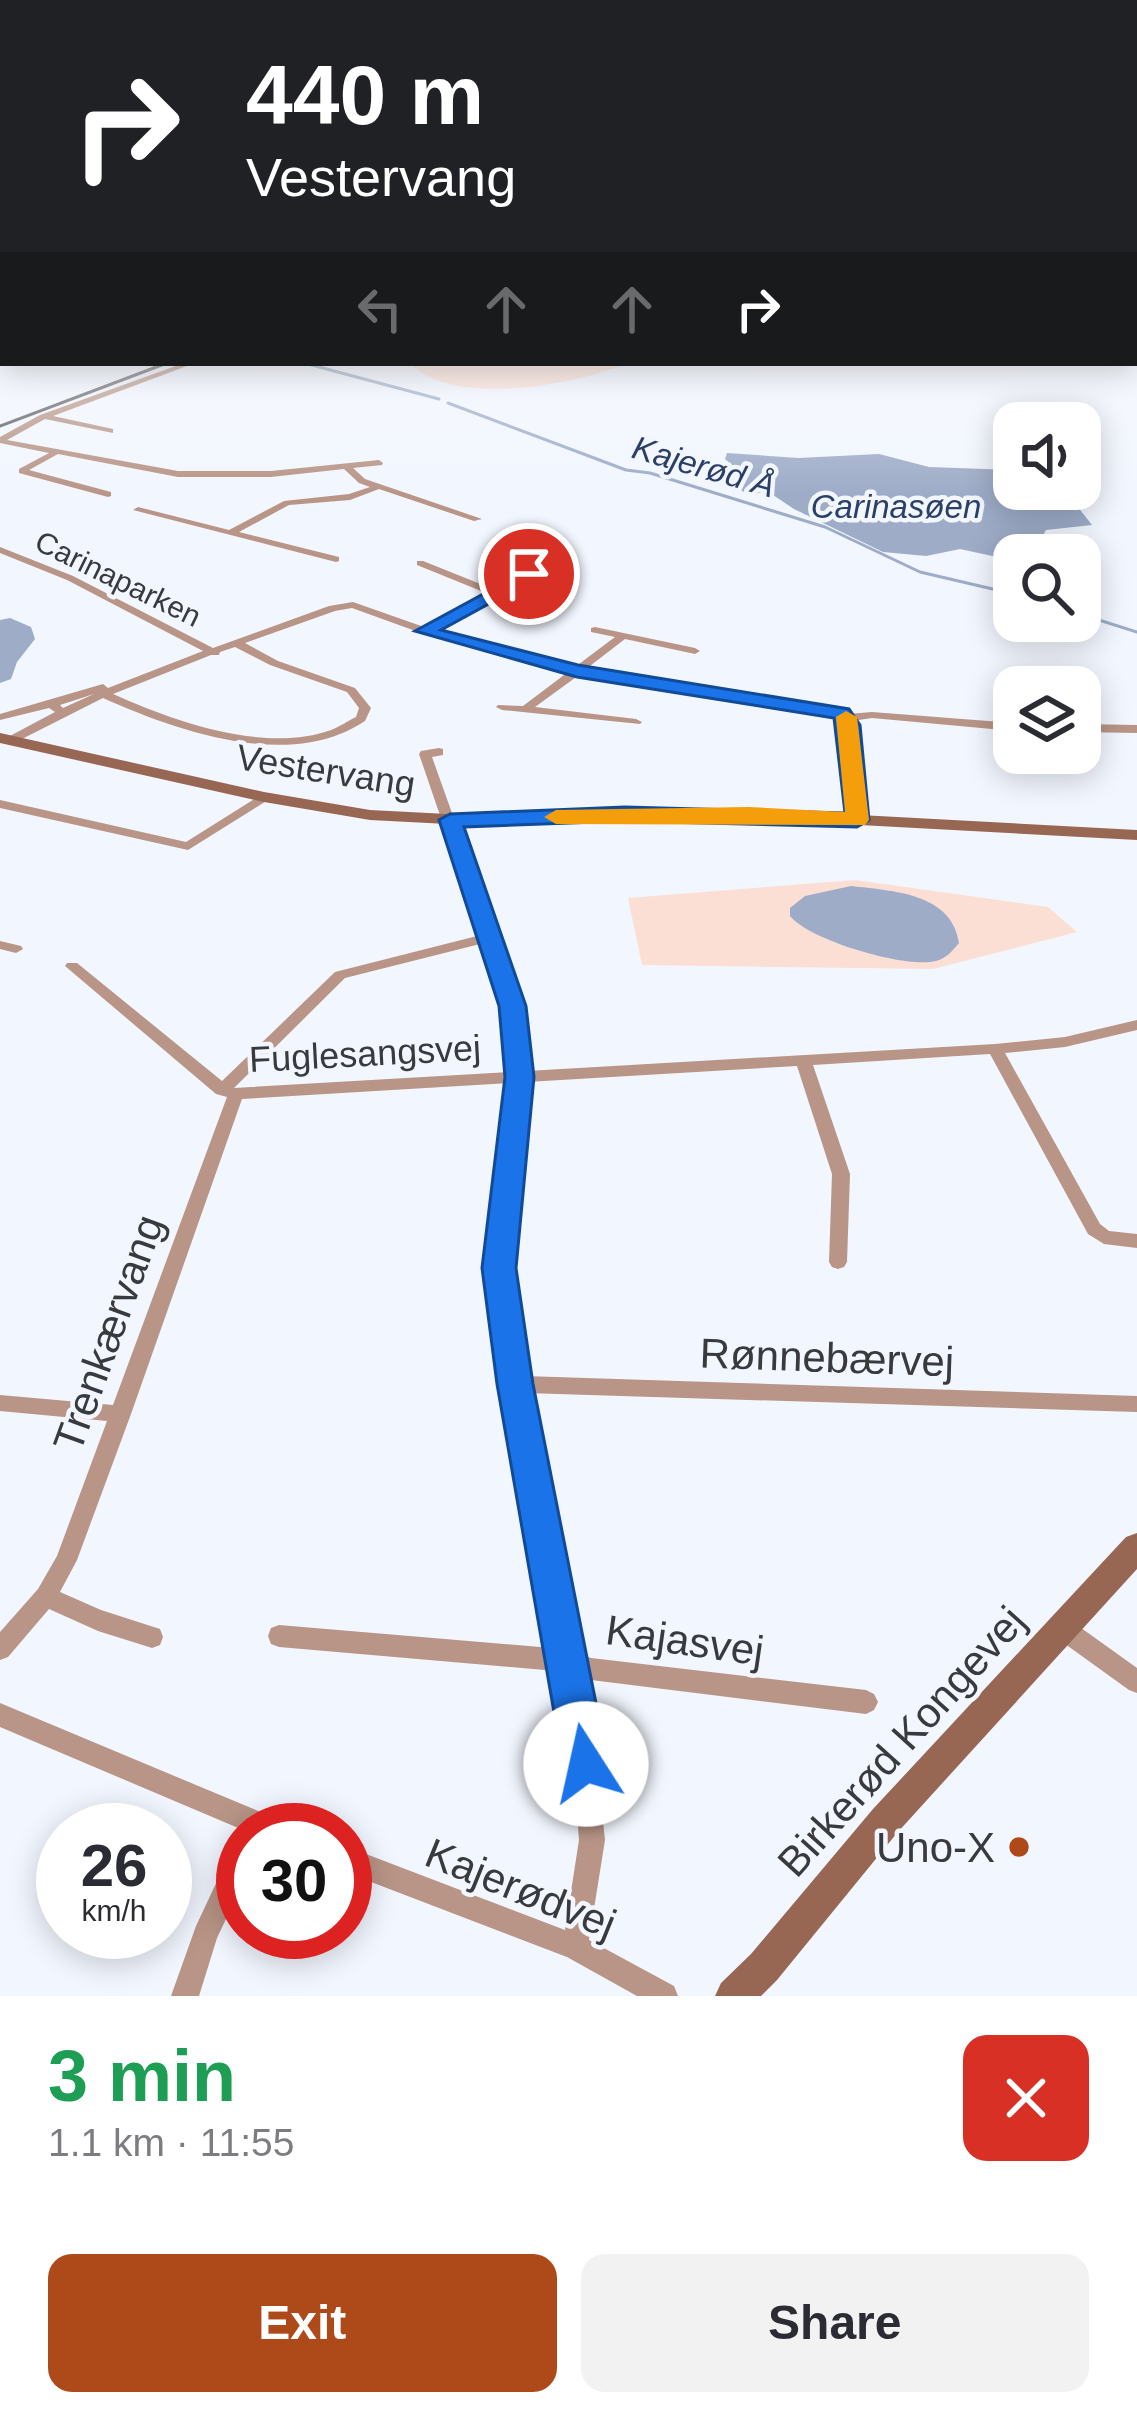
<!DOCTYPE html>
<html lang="en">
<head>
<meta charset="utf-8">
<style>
  :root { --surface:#fff; --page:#f2f2f3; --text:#2b2b33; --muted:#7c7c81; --accent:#ae4a19 }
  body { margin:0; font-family:Helvetica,sans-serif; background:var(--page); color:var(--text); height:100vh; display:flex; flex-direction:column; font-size:45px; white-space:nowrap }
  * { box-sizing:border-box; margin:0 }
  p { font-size:39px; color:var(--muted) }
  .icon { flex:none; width:66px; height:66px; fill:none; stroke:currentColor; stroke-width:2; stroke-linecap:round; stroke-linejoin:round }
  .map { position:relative; height:1996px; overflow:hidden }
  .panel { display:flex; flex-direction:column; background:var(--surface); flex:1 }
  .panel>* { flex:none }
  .banner { position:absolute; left:0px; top:0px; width:1137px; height:366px; box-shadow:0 6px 30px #0003; background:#202124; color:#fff; overflow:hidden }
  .fabs { position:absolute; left:993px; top:402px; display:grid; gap:24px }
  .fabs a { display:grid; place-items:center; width:108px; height:108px; border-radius:24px; background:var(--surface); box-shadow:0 6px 30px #0003; font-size:60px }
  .speed { position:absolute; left:36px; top:1803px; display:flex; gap:24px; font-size:60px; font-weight:700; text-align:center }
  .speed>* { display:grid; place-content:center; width:156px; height:156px; border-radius:50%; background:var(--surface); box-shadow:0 6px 30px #0003; line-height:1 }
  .speed small { font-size:30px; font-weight:400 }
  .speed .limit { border:18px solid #d22; background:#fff; color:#111 }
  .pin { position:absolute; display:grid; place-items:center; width:102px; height:102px; color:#fff; margin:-51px; border:6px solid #fff; border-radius:50%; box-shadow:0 3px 12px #0007 }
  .me { position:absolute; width:132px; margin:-66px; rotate:350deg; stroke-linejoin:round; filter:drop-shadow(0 0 9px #0008) }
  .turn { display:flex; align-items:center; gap:42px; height:252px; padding:0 48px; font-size:54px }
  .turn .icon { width:156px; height:156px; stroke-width:2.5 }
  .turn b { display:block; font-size:84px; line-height:102px }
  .lanes { display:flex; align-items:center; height:114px; padding:0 48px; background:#0003; justify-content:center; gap:60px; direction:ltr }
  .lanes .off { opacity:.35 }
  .round { display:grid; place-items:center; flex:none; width:126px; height:126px; border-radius:24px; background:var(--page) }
  .head { display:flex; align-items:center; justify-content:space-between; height:204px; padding:0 48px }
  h1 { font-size:72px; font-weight:800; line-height:90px; color:#1e9e55 }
  .button { display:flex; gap:24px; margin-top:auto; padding:24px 48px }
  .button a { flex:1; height:138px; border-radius:24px; background:var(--accent); color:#fff; font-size:48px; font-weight:800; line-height:138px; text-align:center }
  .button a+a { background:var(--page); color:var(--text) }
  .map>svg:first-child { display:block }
  .green { fill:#fcdfd4 }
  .water { fill:#9eacc8 }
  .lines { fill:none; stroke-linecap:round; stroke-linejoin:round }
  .stream { stroke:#9eacc8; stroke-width:3 }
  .street { fill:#b89587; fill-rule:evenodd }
  .secondary { fill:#976753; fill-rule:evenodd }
  .tram { stroke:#5e6064; stroke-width:3 }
  .route { fill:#1a73e8; stroke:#114b97; stroke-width:3 }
  .slow { fill:#f59e0b }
  .poi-dot { fill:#ae4a19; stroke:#f2f6fe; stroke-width:4.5 }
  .labels { text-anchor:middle; stroke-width:9; stroke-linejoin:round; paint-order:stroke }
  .far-street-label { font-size:30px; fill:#393a3d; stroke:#f2f6fe }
  .far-water-label { font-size:33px; font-style:italic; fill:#2c4067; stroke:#f2f6fe }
  .street-label { font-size:36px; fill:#393a3d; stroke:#f2f6fe }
  .near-street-label { font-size:42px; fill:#393a3d; stroke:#f2f6fe }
  .near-poi-label { font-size:42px; fill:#393a3d; stroke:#f2f6fe; text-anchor:end }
</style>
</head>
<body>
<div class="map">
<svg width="1137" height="1996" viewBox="0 0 1137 1996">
  <rect width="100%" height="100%" fill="#f2f6fe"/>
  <g class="green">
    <path d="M 410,363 L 627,363 C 577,385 451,408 410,363 Z"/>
    <polygon points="855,880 1048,907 1077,932 933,969 642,965 628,898"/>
  </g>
  <g class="water">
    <polygon points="727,453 798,458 879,454 929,467 1014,470 1014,489 1039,489 1036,493 1045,499 1074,502 1092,525 1046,530 1041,539 1058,542 1027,554 997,557 960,549 926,556 883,552 794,509 767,491 749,495 736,487 741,476 726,467 732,465 725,459"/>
    <polygon points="10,618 31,627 35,639 17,662 11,679 0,683 0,620"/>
    <path d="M 851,886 C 893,891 952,893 959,943 C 952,951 947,958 936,961 C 906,969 809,940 790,916 L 790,908 L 805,896 Z"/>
  </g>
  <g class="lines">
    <g class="stream">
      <polyline points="304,363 439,399"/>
      <polyline points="448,403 626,470 650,473 825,527 920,572 1014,594"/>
      <polyline points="1080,614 1137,632"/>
    </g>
    <g class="street">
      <polygon points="184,363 195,363 53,416 113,429 113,433 45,419 7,440 178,471 271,471 379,460 383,463 382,465 353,468 365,479 482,519 474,521 379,489 350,500 289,505 239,532 339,557 339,561 336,562 133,510 138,507 229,530 284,501 349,494 370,487 359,483 344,469 271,477 178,477 58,454 29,470 111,492 111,496 108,497 19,473 19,469 49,453 0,443 0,437 40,415"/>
      <path d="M 0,547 L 73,576 L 213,648 L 329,606 L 353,602 L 424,627 L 486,593 L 417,565 L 417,561 L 423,561 L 493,589 L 553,558 L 558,561 L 556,563 L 434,630 L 575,667 L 615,637 L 591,632 L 591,628 L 595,627 L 695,648 L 700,651 L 695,654 L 625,639 L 586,669 L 841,710 L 848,714 L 872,712 L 1014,723 L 1014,731 L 872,718 L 852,721 L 855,725 L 863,820 L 857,824 L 851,820 L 843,725 L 837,716 L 579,675 L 535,707 L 636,719 L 642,722 L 640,724 L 502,710 L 496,707 L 498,705 L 523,706 L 568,672 L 421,633 L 352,608 L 335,611 L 245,643 L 278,661 L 355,688 L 371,708 L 365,721 C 357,726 348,731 340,734 C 268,763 170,728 103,698 L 12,744 L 6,740 L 8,737 L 55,712 L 49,708 L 0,720 L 0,714 L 103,684 L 108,688 L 203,651 L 67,580 L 0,553 ZM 235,647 L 270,665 L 347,692 L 359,708 L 356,717 C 348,721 339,727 331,730 C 265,754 173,721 113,694 L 211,655 L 219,655 L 220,652 ZM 94,694 L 63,708 L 60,705 Z"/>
      <polygon points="1080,724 1137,725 1137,733 1080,732"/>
      <path d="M 439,748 L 443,749 L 443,755 L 432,757 L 521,1006 L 527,1071 L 995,1044 L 1065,1037 L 1137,1020 L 1137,1030 L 1065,1047 L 1005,1053 L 1100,1224 L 1109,1231 L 1137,1234 L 1137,1248 L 1104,1244 L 1088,1234 L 990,1054 L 813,1065 L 850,1174 L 847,1262 L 844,1267 L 838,1269 L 832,1267 L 829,1262 L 832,1174 L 797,1066 L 527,1082 L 508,1268 L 524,1376 L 1137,1396 L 1137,1412 L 526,1393 L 576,1653 L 591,1658 L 866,1690 L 874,1694 L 878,1702 L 874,1710 L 866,1714 L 591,1680 L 581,1677 L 597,1764 L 605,1840 L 589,1940 L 674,1986 L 678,1996 L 637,1996 L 567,1957 L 345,1872 L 345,1846 L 565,1930 L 579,1840 L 573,1764 L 556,1671 L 279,1647 L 271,1644 L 268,1636 L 271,1628 L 279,1625 L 552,1648 L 505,1384 L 490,1268 L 511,1083 L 242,1099 L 131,1414 L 77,1560 L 60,1592 L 101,1610 L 160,1629 L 163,1637 L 160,1645 L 152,1648 L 98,1631 L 49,1609 L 8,1657 L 0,1660 L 0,1632 L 38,1589 L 57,1556 L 107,1421 L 0,1411 L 0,1395 L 113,1405 L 227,1097 L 216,1094 L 65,966 L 67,963 L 77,963 L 222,1081 L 335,972 L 481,935 L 419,754 L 421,751 ZM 484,943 L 505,1006 L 512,1072 L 234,1088 L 345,978 Z"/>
      <polygon points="264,793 268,794 268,800 188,850 0,808 0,800 186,842"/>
      <polygon points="0,941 21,946 23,949 16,953 0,949"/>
      <polygon points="1062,1617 1070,1620 1137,1668 1137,1693 1129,1690 1054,1636 1051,1628 1054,1620"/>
      <polygon points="0,1703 282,1821 286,1830 243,1830 0,1727"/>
      <polygon points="243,1841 243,1883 217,1938 199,1996 171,1996 196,1926 234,1845"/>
    </g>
    <g class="secondary">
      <polygon points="0,733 264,792 370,810 486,816 749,809 1137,830 1137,840 749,819 486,826 370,820 264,802 0,743"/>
      <polygon points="1137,1533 1137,1569 897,1833 777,1980 761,1996 715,1996 721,1983 751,1954 873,1809 1126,1537"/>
    </g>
    <polyline class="tram" points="0,426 167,363"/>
  </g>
  <linearGradient id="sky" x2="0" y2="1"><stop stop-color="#8ab1db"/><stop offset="0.44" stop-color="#f9fbff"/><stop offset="1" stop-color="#f9fbff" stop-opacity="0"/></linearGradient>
  <rect width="1137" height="495" fill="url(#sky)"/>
  <polygon class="route" points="529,569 538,574 536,578 441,630 578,665 849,709 860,725 869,820 857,827 625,821 464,827 526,1006 534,1077 516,1268 533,1384 608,1764 601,1779 586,1786 570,1779 563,1764 497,1384 482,1268 505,1077 499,1006 439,820 450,814 625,807 845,813 834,718 577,677 415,631"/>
  <polygon class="slow" points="846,711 857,717 869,820 865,825 556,824 544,817 556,810 749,807 845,812 836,717"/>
  <circle class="poi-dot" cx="1019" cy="1847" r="12"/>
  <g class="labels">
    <g class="far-street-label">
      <text transform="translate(118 579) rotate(26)" y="10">Carinaparken</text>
    </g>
    <g class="far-water-label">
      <text transform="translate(704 466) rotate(16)" y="12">Kajerød Å</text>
      <text x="896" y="518">Carinasøen</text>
    </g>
    <g class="street-label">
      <text transform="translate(326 770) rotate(9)" y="13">Vestervang</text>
      <text transform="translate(365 1053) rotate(-3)" y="13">Fuglesangsvej</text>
    </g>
    <g class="near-street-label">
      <text transform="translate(108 1333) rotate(-70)" y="15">Trenkærvang</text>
      <text transform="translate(827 1357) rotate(2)" y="15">Rønnebærvej</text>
      <text transform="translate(685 1640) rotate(8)" y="15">Kajasvej</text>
      <text transform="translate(901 1741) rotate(-48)" y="15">Birkerød Kongevej</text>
      <text transform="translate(521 1888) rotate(22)" y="15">Kajerødvej</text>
    </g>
    <g class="near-poi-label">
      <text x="995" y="1862">Uno-X</text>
    </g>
  </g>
</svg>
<div class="fabs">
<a><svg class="icon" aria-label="sound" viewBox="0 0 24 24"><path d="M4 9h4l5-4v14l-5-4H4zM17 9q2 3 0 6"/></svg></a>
<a><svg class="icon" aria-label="search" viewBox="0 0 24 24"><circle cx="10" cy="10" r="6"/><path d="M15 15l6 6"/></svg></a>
<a><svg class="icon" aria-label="layers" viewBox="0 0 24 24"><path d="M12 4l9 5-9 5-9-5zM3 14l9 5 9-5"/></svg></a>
</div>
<div class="speed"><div>26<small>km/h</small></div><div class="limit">30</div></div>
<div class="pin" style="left:529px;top:574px;background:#d93025"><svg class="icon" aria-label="arrive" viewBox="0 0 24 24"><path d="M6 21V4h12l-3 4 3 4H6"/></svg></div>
<svg class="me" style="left:586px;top:1764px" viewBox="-20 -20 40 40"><circle r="19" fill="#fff"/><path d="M0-13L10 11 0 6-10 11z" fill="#1a73e8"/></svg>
<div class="banner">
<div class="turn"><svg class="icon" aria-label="right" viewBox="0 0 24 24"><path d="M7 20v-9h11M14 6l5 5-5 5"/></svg><div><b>440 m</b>Vestervang</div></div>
<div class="lanes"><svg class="icon off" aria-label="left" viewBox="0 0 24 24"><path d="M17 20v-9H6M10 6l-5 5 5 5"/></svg><svg class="icon off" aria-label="ahead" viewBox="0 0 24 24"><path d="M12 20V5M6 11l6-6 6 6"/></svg><svg class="icon off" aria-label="ahead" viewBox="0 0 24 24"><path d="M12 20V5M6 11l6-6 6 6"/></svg><svg class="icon" aria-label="right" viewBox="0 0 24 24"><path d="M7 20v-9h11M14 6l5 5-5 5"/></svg></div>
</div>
</div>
<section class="panel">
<div class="head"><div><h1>3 min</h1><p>1.1 km · 11:55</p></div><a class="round" style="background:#d93025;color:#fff"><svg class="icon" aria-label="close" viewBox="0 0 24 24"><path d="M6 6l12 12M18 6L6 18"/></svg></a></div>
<div class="button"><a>Exit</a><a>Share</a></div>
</section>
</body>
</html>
